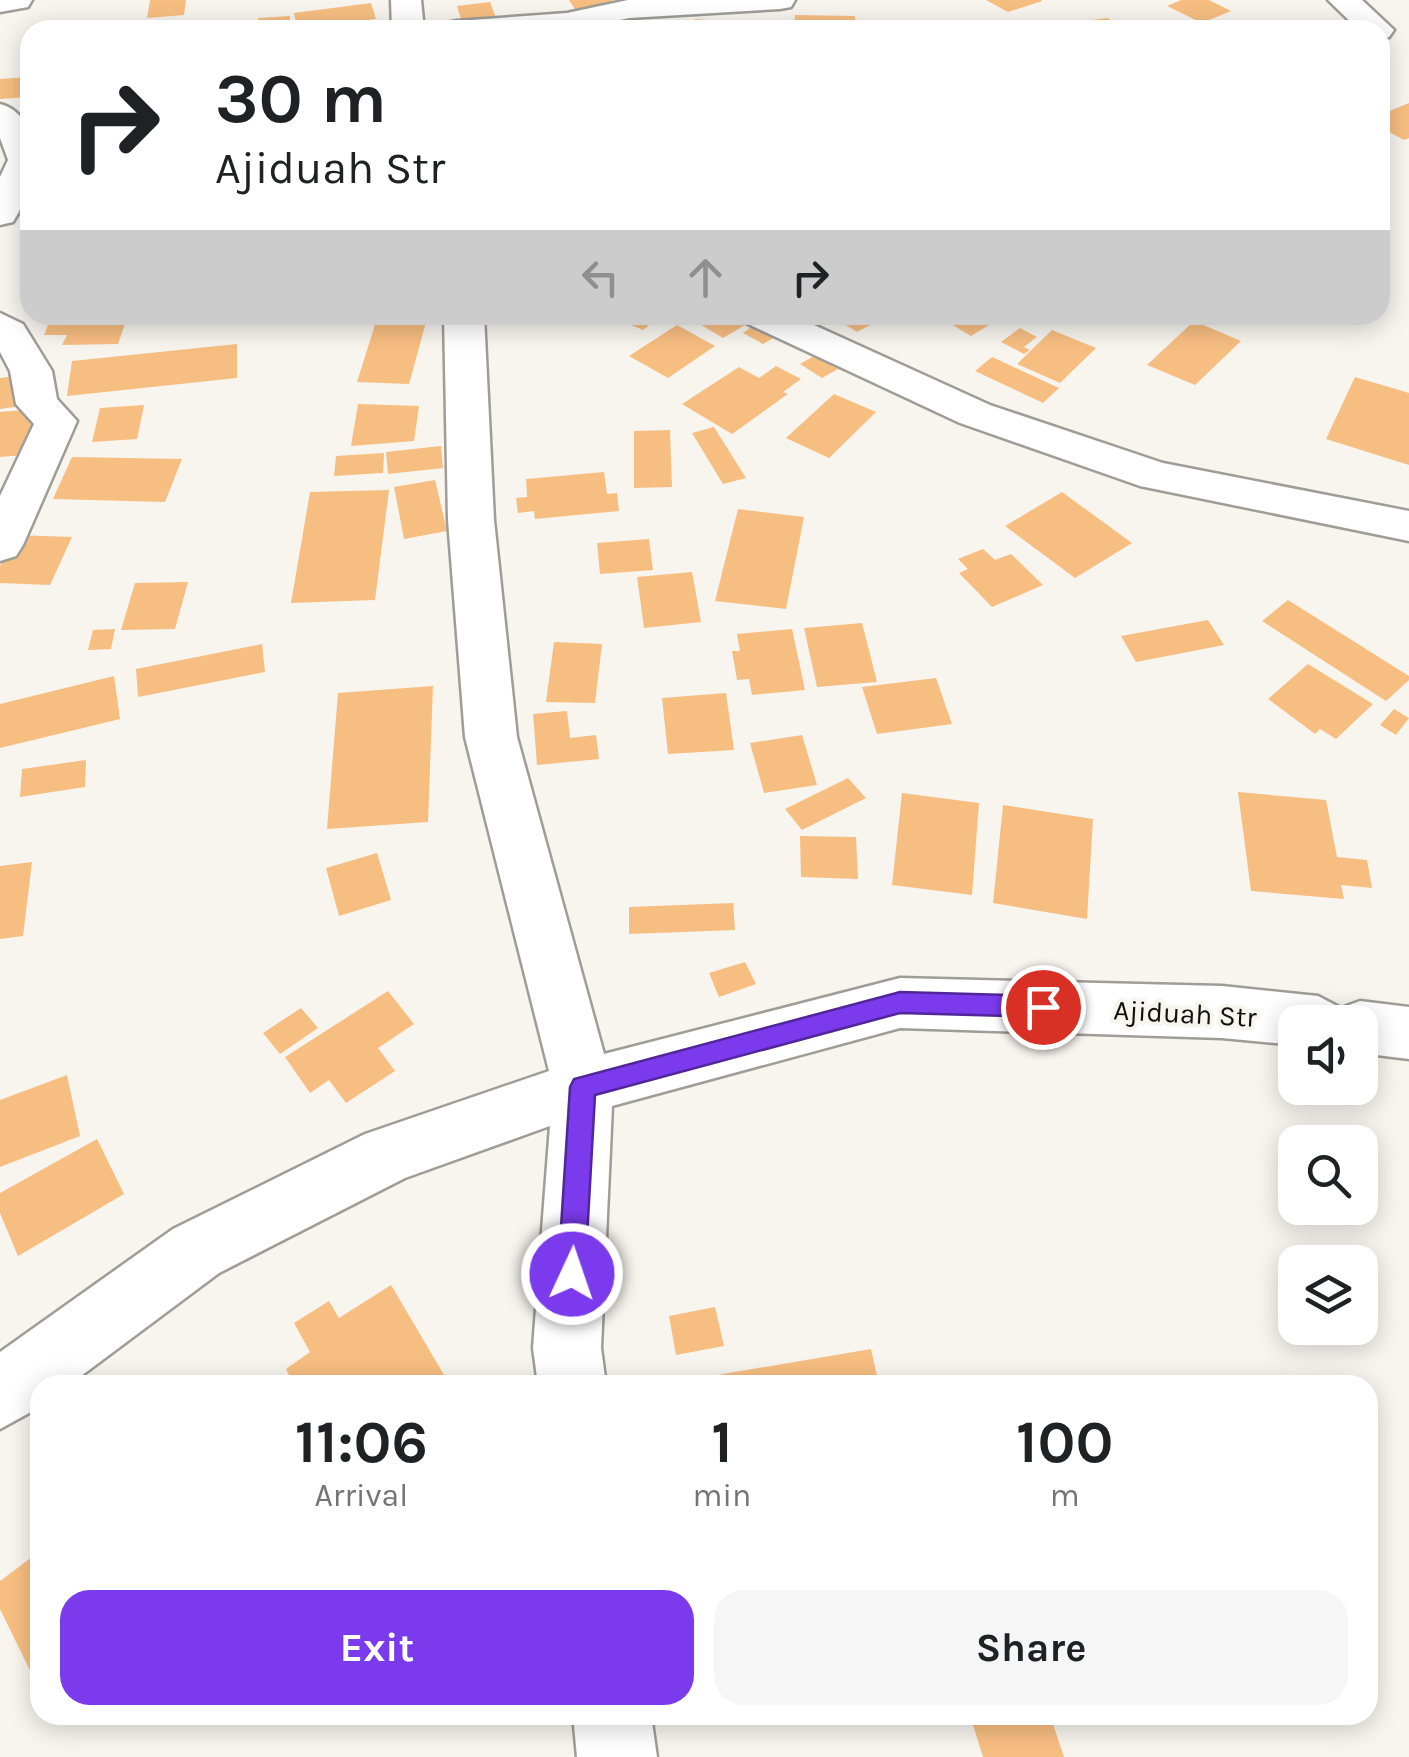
<!DOCTYPE html>
<html lang="en">
<head>
<meta charset="utf-8">
<style>
  :root { --surface:#fff; --page:#f6f6f6; --text:#202124; --muted:#757577; --accent:#7c3aed }
  body { margin:0; font-family:Karla,sans-serif; background:var(--page); color:var(--text); height:100vh; display:flex; flex-direction:column; font-size:38px; white-space:nowrap }
  * { box-sizing:border-box; margin:0 }
  p { font-size:32px; color:var(--muted) }
  .icon { flex:none; width:55px; height:55px; fill:none; stroke:currentColor; stroke-width:2; stroke-linecap:round; stroke-linejoin:round }
  .map { position:relative; flex:1; overflow:hidden }
  .panel { position:absolute; left:30px; top:1375px; width:1348px; height:350px; display:flex; flex-direction:column; background:var(--surface); border-radius:30px; box-shadow:0 5px 25px #0003 }
  .panel>* { flex:none }
  .banner { position:absolute; left:20px; top:20px; width:1370px; height:305px; border-radius:30px; box-shadow:0 5px 25px #0003; background:#fff; color:var(--text); overflow:hidden }
  .fabs { position:absolute; left:1278px; top:1005px; display:grid; gap:20px }
  .fabs a { display:grid; place-items:center; width:100px; height:100px; border-radius:20px; background:var(--surface); box-shadow:0 5px 25px #0003; font-size:50px }
  .pin { position:absolute; display:grid; place-items:center; width:85px; height:85px; color:#fff; margin:-42px; border:5px solid #fff; border-radius:50%; box-shadow:0 2px 10px #0007 }
  .me { position:absolute; width:110px; margin:-55px; rotate:3deg; stroke-linejoin:round; filter:drop-shadow(0 0 8px #0008) }
  .turn { display:flex; align-items:center; gap:35px; height:210px; padding:0 30px; font-size:45px }
  .turn .icon { width:130px; height:130px; stroke-width:2.5 }
  .turn b { display:block; font-size:70px; line-height:85px }
  .lanes { display:flex; align-items:center; height:95px; padding:0 30px; background:#0003; justify-content:center; gap:50px; direction:ltr }
  .lanes .off { opacity:.35 }
  .eta { display:flex; justify-content:space-evenly; align-items:center; height:170px; text-align:center }
  .eta b { font-size:60px; font-weight:700; line-height:70px }
  .action { display:flex; gap:20px; margin-top:auto; padding:20px 30px }
  .action a { flex:1; height:115px; border-radius:30px; background:var(--accent); color:#fff; font-size:40px; font-weight:700; line-height:115px; text-align:center }
  .action a+a { background:var(--page); color:var(--text) }
  .map>svg:first-child { display:block }
  .building { fill:#f7be82 }
  .lines { fill:none; stroke-linecap:round; stroke-linejoin:round }
  .minor-casing { stroke:#9f9d96; stroke-width:5 }
  .minor { fill:#fff; fill-rule:evenodd }
  .route { fill:#7c3aed; stroke:#51269a; stroke-width:2.5 }
  .labels { text-anchor:middle; stroke-width:8; stroke-linejoin:round; paint-order:stroke }
  .street-label { font-size:28px; fill:#11100e; stroke:#f8f5ef }
</style>
</head>
<body>
<div class="map">
<svg width="1409" height="1757" viewBox="0 0 1409 1757">
  <rect width="100%" height="100%" fill="#f8f5ef"/>
  <g class="building">
    <polygon points="150,0 186,0 184,15 147,18"/>
    <polygon points="569,0 612,0 615,4 576,11"/>
    <polygon points="986,0 1042,0 1042,1 1008,12"/>
    <polygon points="1181,0 1209,0 1231,11 1202,23 1167,6"/>
    <polygon points="490,2 497,21 463,25 457,6"/>
    <polygon points="371,3 376,19 310,27 308,21 296,22 294,13"/>
    <polygon points="630,14 635,30 614,30 609,16"/>
    <polygon points="795,15 855,16 856,30 794,30"/>
    <polygon points="290,16 290,30 258,30 258,18"/>
    <polygon points="1108,18 1118,30 1064,30 1059,24"/>
    <polygon points="695,19 723,21 721,30 692,30"/>
    <polygon points="99,22 100,30 56,30 56,28"/>
    <polygon points="30,77 30,97 0,99 0,79"/>
    <polygon points="1409,103 1409,138 1404,140 1380,127 1380,115"/>
    <polygon points="30,196 30,228 21,229 23,197"/>
    <polygon points="52,315 128,315 118,344 62,345 67,335 44,335"/>
    <polygon points="378,315 428,315 409,384 357,382"/>
    <polygon points="608,315 681,315 670,324 658,318 643,330"/>
    <polygon points="711,315 737,315 750,322 723,338 698,323"/>
    <polygon points="830,315 889,315 857,332"/>
    <polygon points="951,315 1005,315 971,336 946,321 954,317"/>
    <polygon points="1194,321 1241,341 1195,385 1147,365"/>
    <polygon points="677,325 715,346 668,378 629,356"/>
    <polygon points="754,325 775,337 763,344 743,333"/>
    <polygon points="1020,328 1037,337 1024,347 1030,350 1024,354 1001,342"/>
    <polygon points="1052,330 1096,348 1060,383 1017,364"/>
    <polygon points="237,344 237,378 67,396 72,361"/>
    <polygon points="816,355 838,369 822,378 800,364"/>
    <polygon points="992,357 1059,388 1043,403 975,371"/>
    <polygon points="776,366 801,379 783,392 788,394 732,434 682,404 739,367 759,378"/>
    <polygon points="23,375 20,406 0,409 0,378"/>
    <polygon points="1355,377 1409,393 1409,465 1326,439"/>
    <polygon points="834,394 876,412 829,458 786,438"/>
    <polygon points="358,404 419,406 414,441 351,446"/>
    <polygon points="144,405 137,439 92,442 100,408"/>
    <polygon points="35,409 24,455 0,457 0,412"/>
    <polygon points="714,427 746,478 723,484 692,433"/>
    <polygon points="670,430 672,487 634,488 634,431"/>
    <polygon points="441,446 443,468 388,474 386,452"/>
    <polygon points="384,453 383,473 334,476 336,456"/>
    <polygon points="72,457 182,459 165,502 53,499"/>
    <polygon points="604,472 607,494 617,493 619,511 535,519 534,511 518,513 516,498 527,497 526,479"/>
    <polygon points="435,480 447,531 404,539 394,487"/>
    <polygon points="389,490 375,600 291,603 310,492"/>
    <polygon points="1062,492 1132,543 1075,578 1005,526"/>
    <polygon points="738,509 804,517 786,609 715,601"/>
    <polygon points="15,535 72,537 50,585 0,583 0,566"/>
    <polygon points="649,539 653,570 600,574 597,543"/>
    <polygon points="983,549 995,560 1011,554 1043,585 992,607 959,573 968,569 958,559"/>
    <polygon points="692,572 701,622 644,628 637,577"/>
    <polygon points="188,582 175,629 121,630 135,583"/>
    <polygon points="1288,600 1409,676 1409,680 1386,701 1262,621"/>
    <polygon points="1208,620 1224,645 1136,662 1121,636"/>
    <polygon points="862,623 877,682 817,687 804,628"/>
    <polygon points="115,629 111,649 88,650 93,630"/>
    <polygon points="792,629 805,690 752,695 749,679 737,680 732,651 740,651 737,634"/>
    <polygon points="554,642 602,644 595,703 546,702"/>
    <polygon points="262,644 265,672 138,697 136,669"/>
    <polygon points="1308,664 1373,704 1336,739 1320,729 1315,734 1268,699"/>
    <polygon points="114,676 120,719 0,748 0,704"/>
    <polygon points="936,678 952,724 877,734 862,687"/>
    <polygon points="433,686 428,822 327,829 338,693"/>
    <polygon points="726,693 734,750 668,754 662,698"/>
    <polygon points="1394,709 1409,718 1396,735 1380,725"/>
    <polygon points="567,711 570,738 596,735 599,759 537,765 533,714"/>
    <polygon points="802,735 817,785 764,793 750,743"/>
    <polygon points="86,760 85,787 20,797 22,769"/>
    <polygon points="848,778 866,798 802,830 785,809"/>
    <polygon points="1238,792 1326,800 1337,857 1367,860 1372,888 1341,885 1344,899 1251,891"/>
    <polygon points="902,793 979,803 972,895 892,885"/>
    <polygon points="1003,805 1093,819 1087,919 993,903"/>
    <polygon points="800,836 856,837 858,879 801,877"/>
    <polygon points="377,853 391,900 339,916 326,868"/>
    <polygon points="32,862 23,936 0,939 0,866"/>
    <polygon points="733,903 735,930 629,934 629,907"/>
    <polygon points="745,962 756,984 719,997 709,973"/>
    <polygon points="388,991 414,1024 378,1048 395,1071 346,1103 329,1080 310,1093 285,1057"/>
    <polygon points="301,1008 318,1028 280,1054 263,1033"/>
    <polygon points="67,1075 80,1136 0,1167 0,1100"/>
    <polygon points="97,1139 124,1194 18,1256 0,1213 0,1193"/>
    <polygon points="391,1285 450,1385 294,1385 286,1369 310,1352 294,1323 329,1301 339,1318"/>
    <polygon points="715,1307 724,1346 676,1355 669,1316"/>
    <polygon points="871,1349 879,1385 670,1385 670,1383"/>
    <polygon points="40,1539 40,1691 0,1609 0,1581 36,1554 32,1545"/>
    <polygon points="970,1715 1050,1715 1064,1757 983,1757"/>
  </g>
  <g class="lines">
    <defs>
      <g id="minor">
        <polygon points="0,0 32,0 28,7 0,12"/>
        <polygon points="391,0 421,0 424,30 392,30"/>
        <polygon points="628,0 795,0 791,7 780,9 629,18 574,30 441,30 446,23 457,21 567,13"/>
        <polygon points="1328,0 1362,0 1394,30 1389,37 1380,39 1380,30 1359,30"/>
        <path d="M 0,104 C 47,116 34,192 13,222 L 0,225 L 0,177 L 8,160 L 0,138 Z"/>
        <polygon points="0,313 23,324 52,371 57,399 77,421 23,545 16,556 0,561 0,496 34,424 16,404 10,371 0,352"/>
        <polygon points="444,315 484,315 494,520 517,737 604,1054 900,978 1222,986 1318,996 1341,1008 1360,1001 1409,1007 1409,1059 1360,1053 1360,1022 1295,1022 1295,1045 1222,1038 900,1028 612,1106 601,1348 606,1385 538,1385 533,1348 550,1126 405,1178 219,1273 69,1385 40,1385 40,1407 0,1429 0,1352 173,1229 365,1134 549,1071 465,737 448,520"/>
        <polygon points="740,315 792,315 990,405 1163,463 1409,511 1409,541 1140,486 960,423 746,323"/>
        <polygon points="573,1715 651,1715 657,1757 577,1757"/>
      </g>
    </defs>
    <use href="#minor" class="minor-casing"/>
    <use href="#minor" class="minor"/>
  </g>
  <polygon class="route" points="900,992 1043,996 1052,999 1055,1007 1052,1014 1043,1017 900,1013 595,1095 585,1274 581,1283 572,1287 562,1283 558,1274 570,1087 574,1079"/>
  <g class="labels">
    <g class="street-label">
      <text transform="translate(1185 1013) rotate(3)" y="10">Ajiduah Str</text>
    </g>
  </g>
</svg>
<div class="fabs">
<a><svg class="icon" aria-label="sound" viewBox="0 0 24 24"><path d="M4 9h4l5-4v14l-5-4H4zM17 9q2 3 0 6"/></svg></a>
<a><svg class="icon" aria-label="search" viewBox="0 0 24 24"><circle cx="10" cy="10" r="6"/><path d="M15 15l6 6"/></svg></a>
<a><svg class="icon" aria-label="layers" viewBox="0 0 24 24"><path d="M12 4l9 5-9 5-9-5zM3 14l9 5 9-5"/></svg></a>
</div>
<div class="pin" style="left:1043px;top:1007px;background:#d93025"><svg class="icon" aria-label="arrive" viewBox="0 0 24 24"><path d="M6 21V4h12l-3 4 3 4H6"/></svg></div>
<svg class="me" style="left:572px;top:1274px" viewBox="-20 -20 40 40"><circle r="17" fill="#7c3aed" stroke="#fff" stroke-width="3"/><path d="M0-11L8 9 0 5-8 9z" fill="#fff"/></svg>
<div class="banner">
<div class="turn"><svg class="icon" aria-label="right" viewBox="0 0 24 24"><path d="M7 20v-9h11M14 6l5 5-5 5"/></svg><div><b>30 m</b>Ajiduah Str</div></div>
<div class="lanes"><svg class="icon off" aria-label="left" viewBox="0 0 24 24"><path d="M17 20v-9H6M10 6l-5 5 5 5"/></svg><svg class="icon off" aria-label="ahead" viewBox="0 0 24 24"><path d="M12 20V5M6 11l6-6 6 6"/></svg><svg class="icon" aria-label="right" viewBox="0 0 24 24"><path d="M7 20v-9h11M14 6l5 5-5 5"/></svg></div>
</div>
<section class="panel">
<div class="eta">
<div><b>11:06</b><p>Arrival</p></div>
<div><b>1</b><p>min</p></div>
<div><b>100</b><p>m</p></div>
</div>
<div class="action"><a>Exit</a><a>Share</a></div>
</section>
</div>
</body>
</html>
